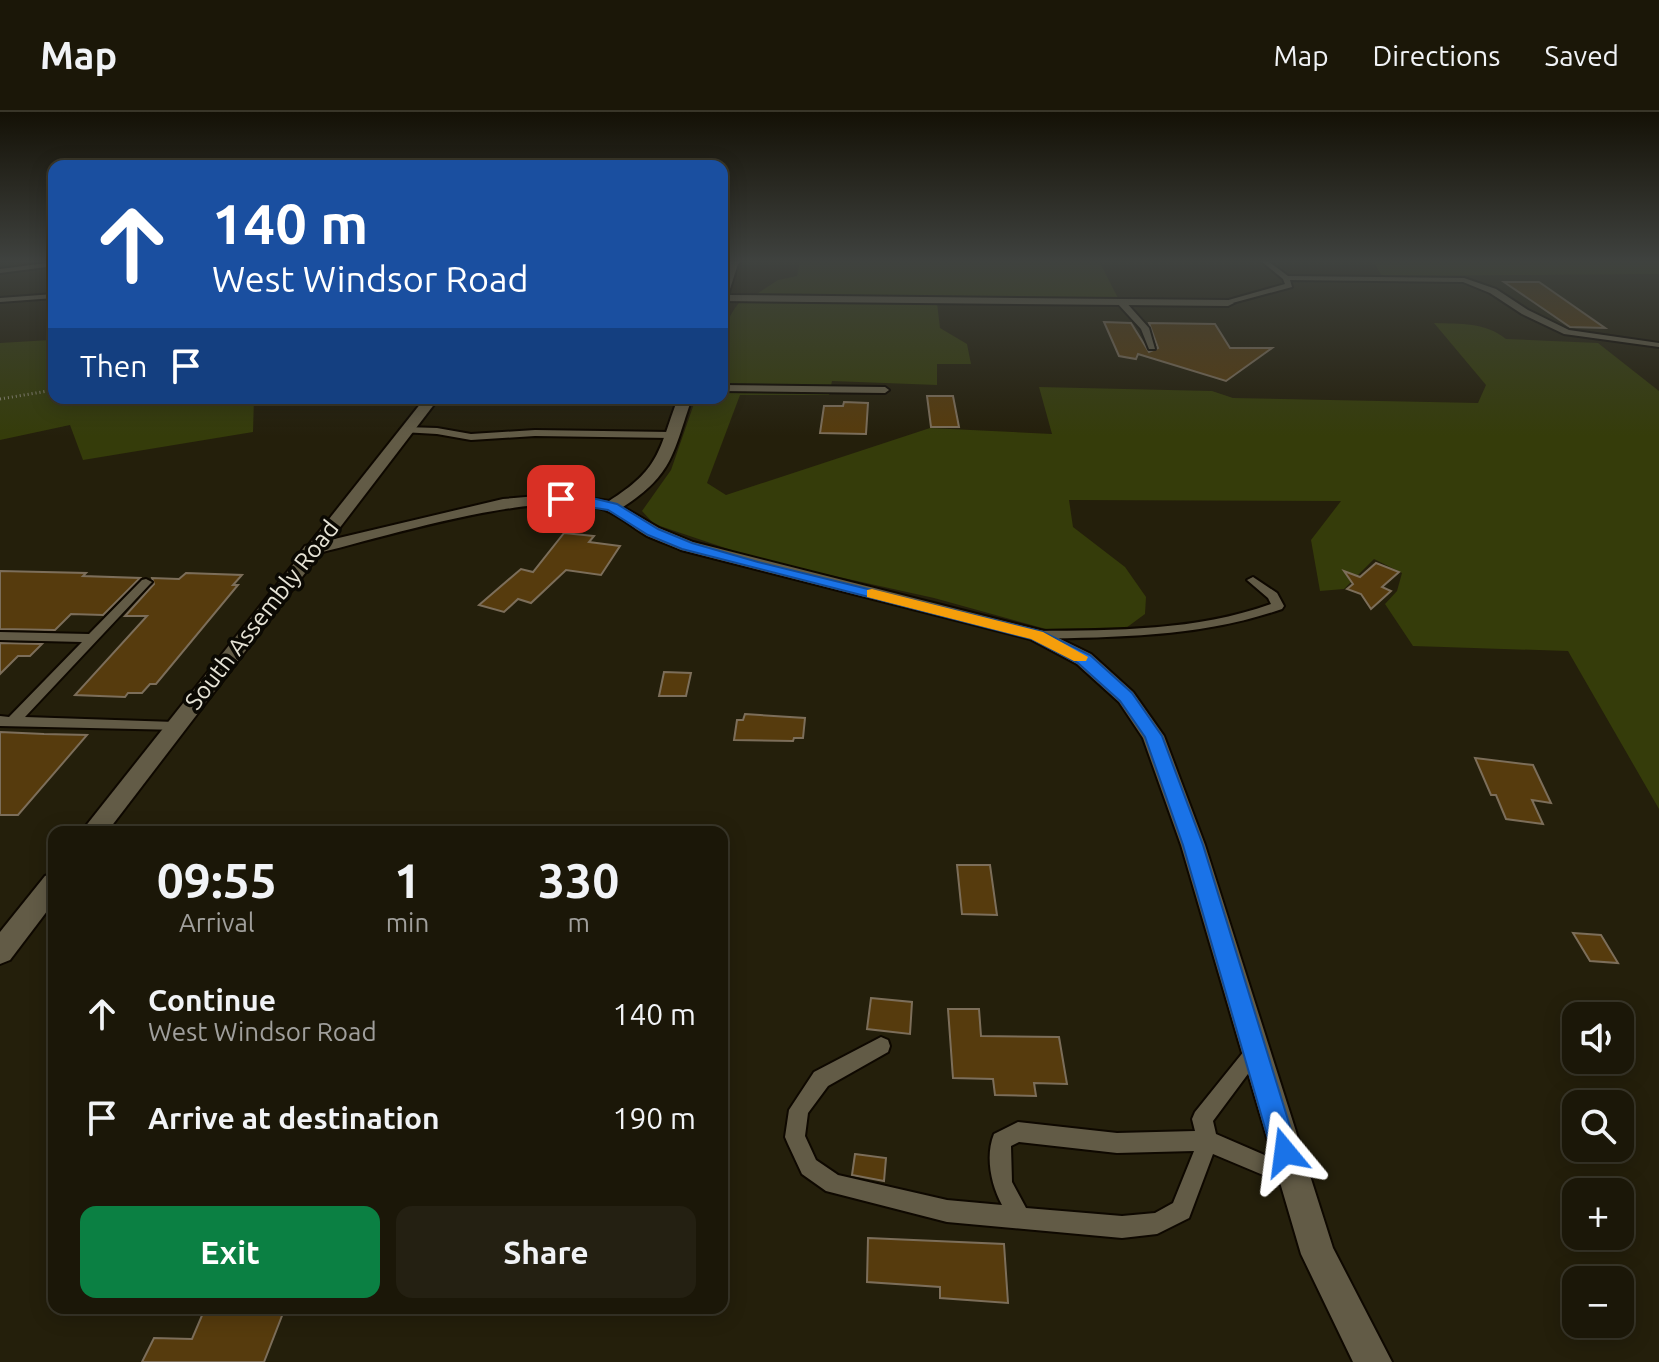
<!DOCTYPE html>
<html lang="en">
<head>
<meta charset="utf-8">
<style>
  :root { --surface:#1b1708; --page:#242012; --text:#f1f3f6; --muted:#a09f9c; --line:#393629; --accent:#0b8043 }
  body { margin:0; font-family:Ubuntu,sans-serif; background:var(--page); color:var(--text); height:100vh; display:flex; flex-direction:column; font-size:30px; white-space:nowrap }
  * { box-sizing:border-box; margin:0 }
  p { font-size:26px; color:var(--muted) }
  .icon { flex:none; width:44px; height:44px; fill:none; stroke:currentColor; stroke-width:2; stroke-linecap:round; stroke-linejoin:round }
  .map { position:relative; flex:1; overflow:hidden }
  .drawer { position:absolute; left:48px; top:714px; width:680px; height:488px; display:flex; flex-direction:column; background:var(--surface); border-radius:16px; box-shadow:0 4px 20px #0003,0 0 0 2px var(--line) }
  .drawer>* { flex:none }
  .guide { position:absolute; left:48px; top:48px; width:680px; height:244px; border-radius:16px; box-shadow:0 4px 20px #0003,0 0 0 2px var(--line); background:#1a4fa0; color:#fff; overflow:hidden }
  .controls { position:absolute; left:1562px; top:890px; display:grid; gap:16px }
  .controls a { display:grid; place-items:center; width:72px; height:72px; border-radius:16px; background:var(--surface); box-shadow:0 4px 20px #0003,0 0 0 2px var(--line); font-size:40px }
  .pin { position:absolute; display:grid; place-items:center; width:68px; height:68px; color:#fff; margin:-34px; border-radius:16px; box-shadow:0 4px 12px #0006 }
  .me { position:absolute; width:88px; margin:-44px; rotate:344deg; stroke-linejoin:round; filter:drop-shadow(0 0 6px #0008) }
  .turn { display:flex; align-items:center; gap:28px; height:168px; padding:0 32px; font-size:36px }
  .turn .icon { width:104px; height:104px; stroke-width:2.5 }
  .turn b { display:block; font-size:56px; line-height:68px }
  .then { display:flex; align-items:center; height:76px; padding:0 32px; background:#0003; gap:16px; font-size:30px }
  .eta { display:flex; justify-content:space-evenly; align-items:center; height:136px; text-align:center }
  .eta b { font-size:48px; font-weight:700; line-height:56px }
  .button { display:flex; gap:16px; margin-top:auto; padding:16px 32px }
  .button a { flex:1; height:92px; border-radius:16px; background:var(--accent); color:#fff; font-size:32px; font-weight:700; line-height:92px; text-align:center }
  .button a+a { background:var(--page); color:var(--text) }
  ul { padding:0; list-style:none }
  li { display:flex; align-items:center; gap:24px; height:104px; padding:0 32px }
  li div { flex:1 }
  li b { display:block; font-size:30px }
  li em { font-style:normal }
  header { display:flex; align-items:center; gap:48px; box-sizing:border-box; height:112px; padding:0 40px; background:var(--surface); border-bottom:2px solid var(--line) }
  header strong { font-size:38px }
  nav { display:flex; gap:44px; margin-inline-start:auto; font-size:28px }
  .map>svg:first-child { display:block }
  .green { fill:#353c0a }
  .building { fill:#563b0d; stroke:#7c6e5a; stroke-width:2 }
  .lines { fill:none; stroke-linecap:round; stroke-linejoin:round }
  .service-casing { stroke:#0e0800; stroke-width:4 }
  .minor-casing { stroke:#0e0800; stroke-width:4 }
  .tertiary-casing { stroke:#0e0800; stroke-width:4 }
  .path { stroke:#898574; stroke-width:3; stroke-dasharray:1 3; stroke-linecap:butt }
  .service { fill:#625b46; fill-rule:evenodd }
  .minor { fill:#625b46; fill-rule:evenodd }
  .tertiary { fill:#625b46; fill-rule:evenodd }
  .route { fill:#1a73e8; stroke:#114b97; stroke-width:2 }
  .slow { fill:#f59e0b }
  .labels { text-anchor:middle; stroke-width:7; stroke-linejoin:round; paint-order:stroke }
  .street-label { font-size:24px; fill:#e6e3d6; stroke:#0b0903 }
</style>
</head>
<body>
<header>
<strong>Map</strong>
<nav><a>Map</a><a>Directions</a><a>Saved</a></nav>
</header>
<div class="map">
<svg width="1659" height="1250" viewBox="0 0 1659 1250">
  <rect width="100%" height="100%" fill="#241f0b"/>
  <g class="green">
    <polygon points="800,149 1099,149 1119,188 755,183 778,168 797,164"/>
    <polygon points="1373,149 1659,149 1659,162 1382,164"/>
    <path d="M 739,191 L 937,191 L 940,216 L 967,232 L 971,252 L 937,252 L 937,273 L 832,269 L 829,283 L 740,283 L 707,371 L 726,383 L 930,316 L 1052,322 L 1039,275 L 1212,279 L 1233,286 L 1478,291 L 1486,273 L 1434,211 C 1461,212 1485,210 1506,227 L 1598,231 L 1659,279 L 1659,697 L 1568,539 L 1413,534 L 1385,492 L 1397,479 L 1402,461 L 1374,447 L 1344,477 L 1320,479 L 1311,428 L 1341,389 L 1069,388 L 1073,415 L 1125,455 L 1146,485 L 1145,502 L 1126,516 L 1046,517 L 934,486 L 758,447 L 654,412 L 642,399 L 671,358 L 696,286 L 722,286 C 722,252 716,218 739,191 Z"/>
    <polygon points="50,228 54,231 54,286 254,286 253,320 83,348 70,313 0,328 0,231"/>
  </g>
  <g class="building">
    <polygon points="1504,170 1539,170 1605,216 1570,215"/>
    <polygon points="1104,210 1131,211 1149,240 1158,236 1149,211 1215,212 1230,236 1272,236 1226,269 1138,242 1136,247 1119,244"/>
    <polygon points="927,284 953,284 959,315 931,315"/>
    <polygon points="844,290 868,291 866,322 820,321 824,294 843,294"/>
    <polygon points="564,421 594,424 589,430 620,434 601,463 566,458 531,491 518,487 504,500 479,493 521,457 533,460"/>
    <polygon points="1376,451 1399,460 1382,475 1391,479 1371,497 1361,482 1347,477 1353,472 1344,459 1360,465"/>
    <polygon points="0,459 86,461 83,464 140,466 103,503 71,502 55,518 0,517"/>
    <polygon points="186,461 242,463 233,473 238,473 156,572 150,572 142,581 128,581 125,585 75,583 147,504 125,504 154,472 152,466 179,467"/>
    <polygon points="0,531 42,532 30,544 18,544 0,562"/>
    <polygon points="664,560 691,561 686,584 659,584"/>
    <polygon points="745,602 805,606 803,626 794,626 793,629 734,628 737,608 743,608"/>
    <polygon points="0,620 44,622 87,623 18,703 0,703"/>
    <polygon points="1475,646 1533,653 1551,691 1532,688 1543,712 1506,707 1496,683 1491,683"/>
    <polygon points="957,753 990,753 997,803 962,802"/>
    <polygon points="1573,821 1601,823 1618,851 1590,849"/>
    <polygon points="871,886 912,890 910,922 867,917"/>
    <polygon points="948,897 979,897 981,924 1059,925 1067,972 1034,971 1036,984 995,983 993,967 953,966"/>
    <polygon points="855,1042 886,1046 884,1069 852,1063"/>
    <polygon points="868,1126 1004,1132 1008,1191 940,1186 940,1175 867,1170"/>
    <polygon points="229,1196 285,1196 264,1250 142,1250 154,1226 192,1227 203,1201 226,1203"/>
  </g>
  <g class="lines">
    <defs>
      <g id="service">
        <polygon points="1261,149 1268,149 1288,164 1464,166 1496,177 1528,198 1569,218 1659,231 1659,235 1564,222 1522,202 1490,181 1463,170 1290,168 1292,175 1225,193 1225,189 1285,172 1283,167"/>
        <polygon points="54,150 54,154 0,161 0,157"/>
        <polygon points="54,182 54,186 0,190 0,186"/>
        <polygon points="1118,188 1124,188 1149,216 1155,237 1149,237 1141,217 1118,192"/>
        <polygon points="722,273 885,275 889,278 885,281 722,279"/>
        <polygon points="405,315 437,316 471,322 535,318 670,320 675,323 670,326 535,324 471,328 437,322 402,320 400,318"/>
        <path d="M 1253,465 L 1277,481 L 1284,494 L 1282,497 C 1202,525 1121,525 1037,527 L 1031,523 L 1037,519 C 1116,518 1196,519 1271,492 L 1268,486 L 1247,468 Z"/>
        <polygon points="146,467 152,470 150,472 25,605 175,610 182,615 180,618 0,614 0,604 9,605 82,530 0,528 0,520 89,522 142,468"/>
        <path d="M 881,925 L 888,928 L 890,934 L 888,940 L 828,974 L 808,1001 L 805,1024 L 816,1048 L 838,1063 L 947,1088 L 1002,1093 C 991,1073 985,1044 994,1022 L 1018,1010 L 1117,1021 L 1195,1019 L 1192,1007 L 1195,1000 L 1249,933 L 1256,930 L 1263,933 L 1265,939 L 1213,1009 L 1216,1022 L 1299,1058 L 1302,1065 L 1299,1072 L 1292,1075 L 1213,1042 L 1189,1106 L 1157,1122 L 1122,1126 L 947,1110 L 826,1079 L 802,1062 L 788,1032 L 785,1025 L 789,998 L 814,960 ZM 1019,1030 L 1117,1041 L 1194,1039 L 1173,1091 L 1155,1101 L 1122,1104 L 1026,1096 L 1012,1070 L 1011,1034 Z"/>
      </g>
      <g id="minor">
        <polygon points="729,149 739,149 728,183 1228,188 1234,191 1228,194 722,189 722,167"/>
        <path d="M 678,286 L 692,286 C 673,340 674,362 623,395 L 659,416 L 693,430 L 1044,519 L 1091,542 L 1133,580 L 1164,624 L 1205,733 L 1333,1136 L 1392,1250 L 1353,1250 L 1301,1142 L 1181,733 L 1143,626 L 1119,590 L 1077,552 L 1030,527 L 681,438 C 670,433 658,429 647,424 C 633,416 620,404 605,398 C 543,374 379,427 311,443 L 302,438 L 305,434 L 503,387 L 561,382 L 609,389 C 660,357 658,340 678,286 Z"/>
      </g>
      <g id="tertiary">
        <polygon points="425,286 439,286 107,720 81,720"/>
        <polygon points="54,761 54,790 10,848 0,852 0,820 45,764"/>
      </g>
    </defs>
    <use href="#service" class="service-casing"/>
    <use href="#minor" class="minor-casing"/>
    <use href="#tertiary" class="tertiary-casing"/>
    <polyline class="path" points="0,287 54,278"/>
    <use href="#service" class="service"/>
    <use href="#minor" class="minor"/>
    <use href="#tertiary" class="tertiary"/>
  </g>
  <linearGradient id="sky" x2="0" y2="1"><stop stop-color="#141106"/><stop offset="0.46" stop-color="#3f423f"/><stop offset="1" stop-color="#3f423f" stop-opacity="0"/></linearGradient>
  <rect width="1659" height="324" fill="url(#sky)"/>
  <polygon class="route" points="561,383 588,385 617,392 658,417 692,431 758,450 1043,520 1090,543 1132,581 1162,624 1203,733 1298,1040 1295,1050 1285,1053 1276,1050 1272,1040 1183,733 1145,625 1120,589 1078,551 1032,527 682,437 648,423 608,398 556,390 556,384"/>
  <polygon class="slow" points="872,477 1043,520 1088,545 1086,549 1074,549 1031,527 867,485 867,478"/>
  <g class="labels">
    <g class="street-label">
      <text transform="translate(262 503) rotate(-52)" y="8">South Assembly Road</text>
    </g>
  </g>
</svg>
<div class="controls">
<a><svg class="icon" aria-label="sound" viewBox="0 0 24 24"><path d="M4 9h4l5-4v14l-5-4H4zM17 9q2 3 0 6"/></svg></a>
<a><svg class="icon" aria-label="search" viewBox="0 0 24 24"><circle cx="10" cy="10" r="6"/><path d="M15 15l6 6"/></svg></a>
<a>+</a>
<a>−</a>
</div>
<div class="pin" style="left:561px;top:387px;background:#d93025"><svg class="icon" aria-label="arrive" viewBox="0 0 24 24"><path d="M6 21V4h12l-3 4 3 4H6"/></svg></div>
<svg class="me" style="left:1285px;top:1040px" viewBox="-20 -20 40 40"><path d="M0-17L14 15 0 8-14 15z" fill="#1a73e8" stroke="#fff" stroke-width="4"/></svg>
<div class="guide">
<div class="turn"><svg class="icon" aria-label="ahead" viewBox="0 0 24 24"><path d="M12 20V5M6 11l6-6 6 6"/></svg><div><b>140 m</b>West Windsor Road</div></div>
<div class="then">Then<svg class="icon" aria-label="arrive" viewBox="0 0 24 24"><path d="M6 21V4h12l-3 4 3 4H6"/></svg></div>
</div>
<section class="drawer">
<div class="eta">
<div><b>09:55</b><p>Arrival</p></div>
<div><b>1</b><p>min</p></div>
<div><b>330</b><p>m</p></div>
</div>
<ul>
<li><svg class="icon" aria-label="ahead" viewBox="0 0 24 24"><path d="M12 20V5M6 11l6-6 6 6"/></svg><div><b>Continue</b><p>West Windsor Road</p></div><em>140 m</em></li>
<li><svg class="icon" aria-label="arrive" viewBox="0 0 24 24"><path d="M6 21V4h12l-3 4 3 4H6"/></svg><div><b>Arrive at destination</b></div><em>190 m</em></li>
</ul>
<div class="button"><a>Exit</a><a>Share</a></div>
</section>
</div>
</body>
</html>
